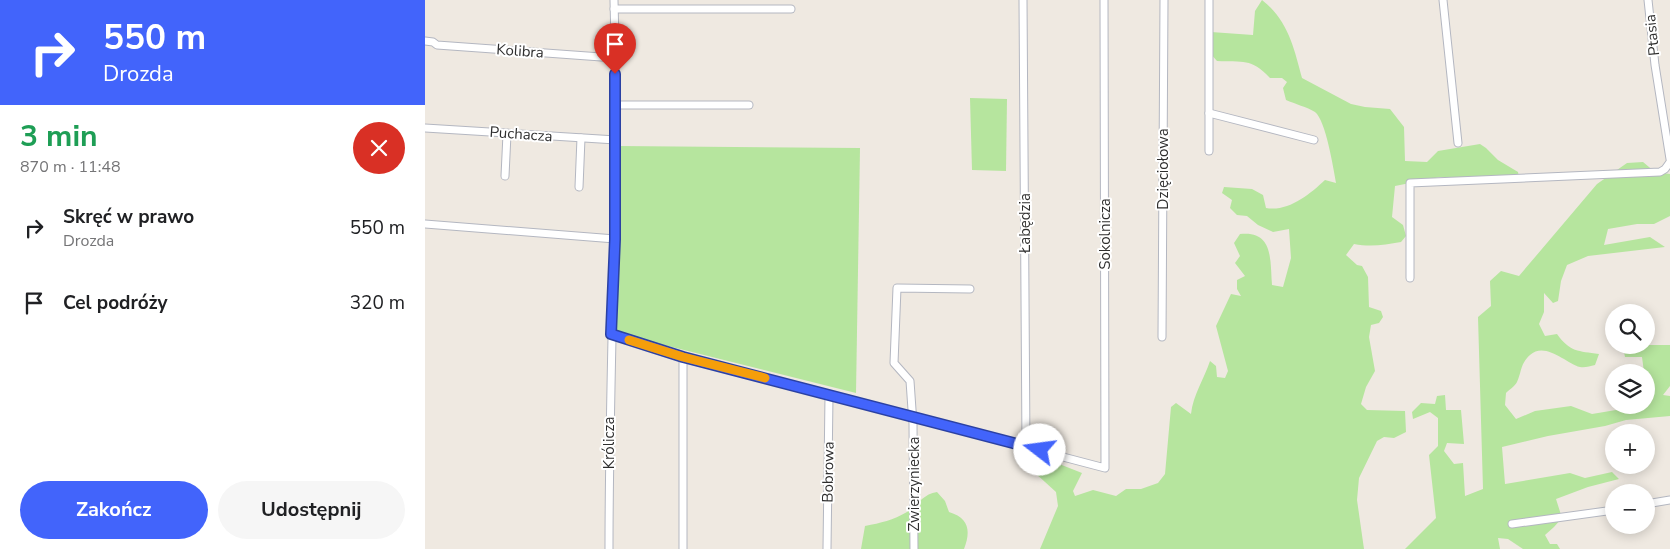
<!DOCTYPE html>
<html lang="pl">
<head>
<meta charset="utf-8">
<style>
  :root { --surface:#fff; --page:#f6f6f6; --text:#202124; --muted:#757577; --accent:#4264fb }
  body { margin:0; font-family:"Nunito Sans",sans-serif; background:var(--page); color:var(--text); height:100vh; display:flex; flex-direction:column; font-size:19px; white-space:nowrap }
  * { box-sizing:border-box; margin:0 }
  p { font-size:16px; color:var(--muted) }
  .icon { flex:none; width:28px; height:28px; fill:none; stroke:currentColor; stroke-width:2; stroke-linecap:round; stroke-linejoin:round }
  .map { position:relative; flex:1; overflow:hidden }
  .details { display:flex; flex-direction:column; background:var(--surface); width:425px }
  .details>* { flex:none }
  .banner { background:#4264fb; color:#fff; overflow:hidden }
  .buttons { position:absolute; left:1180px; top:304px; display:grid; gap:10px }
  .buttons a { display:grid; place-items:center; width:50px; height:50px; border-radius:50%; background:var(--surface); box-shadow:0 2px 12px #0003; font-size:25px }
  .pin { position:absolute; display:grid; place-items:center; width:42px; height:42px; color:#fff; margin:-51px -21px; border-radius:50% 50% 50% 0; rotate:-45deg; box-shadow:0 0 5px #0007 }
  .pin .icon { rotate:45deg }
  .me { position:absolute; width:55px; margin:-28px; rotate:285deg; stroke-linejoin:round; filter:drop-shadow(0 0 4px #0008) }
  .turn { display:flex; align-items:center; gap:18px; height:105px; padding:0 20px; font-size:22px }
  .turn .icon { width:65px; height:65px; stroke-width:2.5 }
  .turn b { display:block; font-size:35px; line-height:42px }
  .round { display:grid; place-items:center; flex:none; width:52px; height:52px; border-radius:26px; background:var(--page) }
  .overview { display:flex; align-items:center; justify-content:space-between; height:85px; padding:0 20px }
  h1 { font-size:30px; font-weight:700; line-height:38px; color:#1e9e55 }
  .action { display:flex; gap:10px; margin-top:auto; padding:10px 20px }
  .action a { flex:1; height:58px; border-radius:30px; background:var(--accent); color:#fff; font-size:20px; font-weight:700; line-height:58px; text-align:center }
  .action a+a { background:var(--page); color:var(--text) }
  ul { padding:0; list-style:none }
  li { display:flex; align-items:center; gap:15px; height:75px; padding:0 20px }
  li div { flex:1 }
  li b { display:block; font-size:19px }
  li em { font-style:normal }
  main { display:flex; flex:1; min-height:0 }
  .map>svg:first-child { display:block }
  .green { fill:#b6e59e }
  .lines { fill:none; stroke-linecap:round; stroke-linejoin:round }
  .minor-casing { stroke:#b4b7c1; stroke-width:9 }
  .minor { stroke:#fff; stroke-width:7 }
  .route-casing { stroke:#2b41a3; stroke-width:12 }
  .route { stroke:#4264fb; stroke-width:9 }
  .slow { stroke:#f59e0b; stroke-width:9 }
  .labels { text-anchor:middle; stroke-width:4; stroke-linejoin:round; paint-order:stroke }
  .street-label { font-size:15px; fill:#2e2e2e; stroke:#fff }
</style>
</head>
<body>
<main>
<section class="details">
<div class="banner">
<div class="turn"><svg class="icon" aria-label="right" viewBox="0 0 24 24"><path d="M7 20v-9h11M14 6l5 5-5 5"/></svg><div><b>550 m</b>Drozda</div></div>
</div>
<div class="overview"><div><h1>3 min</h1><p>870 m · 11:48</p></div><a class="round" style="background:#d93025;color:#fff"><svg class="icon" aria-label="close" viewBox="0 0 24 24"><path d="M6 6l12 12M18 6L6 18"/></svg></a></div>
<ul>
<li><svg class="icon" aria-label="right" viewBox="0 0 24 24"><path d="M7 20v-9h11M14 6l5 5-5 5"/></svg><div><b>Skręć w prawo</b><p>Drozda</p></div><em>550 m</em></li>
<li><svg class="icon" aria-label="arrive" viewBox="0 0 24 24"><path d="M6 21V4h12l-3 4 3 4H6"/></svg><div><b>Cel podróży</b></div><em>320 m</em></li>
</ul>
<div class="action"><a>Zakończ</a><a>Udostępnij</a></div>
</section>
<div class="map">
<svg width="1245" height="549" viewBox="0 0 1245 549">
  <rect width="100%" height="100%" fill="#efe9e1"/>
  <g class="green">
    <path d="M 837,0 C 863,20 869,48 877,78 L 926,104 L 940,107 L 965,109 L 979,127 L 980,161 L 1002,162 L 1013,151 L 1055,144 L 1061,148 L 1073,160 L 1093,172 L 1094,177 L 1015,177 L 970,186 L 967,217 L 978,225 L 981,236 L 976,242 C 960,245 945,247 929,244 L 921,255 L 932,265 L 937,266 L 943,277 L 944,307 L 956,311 L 958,317 L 954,323 L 946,325 L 944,337 L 950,371 L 941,387 L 936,404 L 942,410 L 980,411 L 981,432 L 969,438 L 959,437 L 952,441 L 934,478 L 932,500 L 939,549 L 615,549 L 633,506 L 631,492 L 609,472 L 606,460 L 614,456 L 657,473 L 648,491 L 650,496 L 668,490 L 691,496 L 701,489 L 716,489 L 733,483 L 740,474 L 746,407 L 751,403 L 766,414 C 768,395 779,379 785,361 L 791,366 L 792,377 L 800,378 L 803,371 L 791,326 L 806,294 L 816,296 L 812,289 L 812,280 L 820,276 L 810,263 L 815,256 L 809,243 L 815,234 C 849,230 845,261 847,285 L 858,287 L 866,258 L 864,229 L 848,232 L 833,225 L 822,216 L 812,215 L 805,208 L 807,200 L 797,193 L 799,187 L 827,189 L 838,195 L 841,208 C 863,212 884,195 900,180 L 911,183 C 908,167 901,121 890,112 C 882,107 870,104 861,100 L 858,88 L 862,82 L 857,78 L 845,78 C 825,57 819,63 792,61 L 785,53 L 786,32 L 828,35 L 830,11 Z"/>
    <polygon points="545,98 582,99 581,171 547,170"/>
    <polygon points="193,146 435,148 431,393 191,333"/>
    <path d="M 1218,162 L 1230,172 L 1245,174 L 1245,216 L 1229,224 L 1212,224 L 1183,229 L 1179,245 L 1225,237 L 1240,247 L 1163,256 L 1142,265 L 1136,281 L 1133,301 L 1128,303 L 1119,293 L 1119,312 L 1114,324 L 1120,336 L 1132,334 C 1145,352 1153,351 1174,354 L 1170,365 C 1165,366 1160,368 1155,367 C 1141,363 1120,341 1105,355 C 1095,364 1097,371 1092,382 C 1090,386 1084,390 1081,393 L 1080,405 L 1091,419 L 1110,411 L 1146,406 L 1167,414 L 1221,405 L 1221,372 L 1219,372 L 1217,357 L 1200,357 L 1199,352 L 1215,345 L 1245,345 L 1245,386 L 1238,395 L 1245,396 L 1245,416 L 1201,420 L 1180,426 L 1123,436 L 1077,447 L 1080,484 L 1145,473 L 1160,478 L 1187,472 L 1194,479 L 1163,487 L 1131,499 L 1137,518 L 1129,527 L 1120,535 L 1125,544 L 1132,544 L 1135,549 L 1098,549 L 1083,539 L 1073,538 L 1075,549 L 980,549 L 1011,518 L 1004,455 L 1013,446 L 1013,418 L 1005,412 L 988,419 L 987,412 L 996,403 L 1010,404 L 1012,396 L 1020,395 L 1021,410 L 1036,410 L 1039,444 L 1022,443 L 1019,451 L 1029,464 L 1038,463 L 1040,496 L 1058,489 L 1053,317 L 1066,306 L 1065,281 L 1076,271 L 1094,276 L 1172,184 L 1202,163 Z"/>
    <path d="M 512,492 L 520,501 L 524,512 C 544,518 546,531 539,549 L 436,549 L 440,526 C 456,523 468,520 482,512 C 493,505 498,494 512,492 Z"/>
  </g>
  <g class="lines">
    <defs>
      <g id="minor">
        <polyline points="598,0 601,446"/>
        <polyline points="1018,0 1033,143"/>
        <polyline points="1223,0 1230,65 1245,159"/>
        <polyline points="189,9 366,9"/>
        <polyline points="0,41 8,42 12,45 190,58"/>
        <polyline points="191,105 324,105"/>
        <polyline points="784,113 889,140"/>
        <polyline points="0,128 191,140"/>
        <polyline points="784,151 784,0"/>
        <polyline points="80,176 82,134"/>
        <polyline points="154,187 156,138"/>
        <polyline points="0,224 190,239"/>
        <polyline points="985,278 985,183 1235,172 1240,169 1245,162"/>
        <polyline points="186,334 258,357 680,468 679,0"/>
        <polyline points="737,337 739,0"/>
        <polyline points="1221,504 1245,500"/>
        <polyline points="1087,524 1189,510"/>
        <path d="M 184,549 C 184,366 194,183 189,0"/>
        <polyline points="258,549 258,357"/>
        <polyline points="402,549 404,396"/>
        <polyline points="489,549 488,424 485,381 469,363 472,288 545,289"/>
      </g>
    </defs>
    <use href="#minor" class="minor-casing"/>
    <use href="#minor" class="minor"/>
  </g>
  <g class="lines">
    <defs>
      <polyline id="route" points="190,74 190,239 186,334 258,357 615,450"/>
    </defs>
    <use href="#route" class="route-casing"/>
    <use href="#route" class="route"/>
    <polyline class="slow" points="204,340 258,357 340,378"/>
  </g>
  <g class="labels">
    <g class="street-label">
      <text transform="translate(1227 35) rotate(-96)" y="5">Ptasia</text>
      <text transform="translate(95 51) rotate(4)" y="5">Kolibra</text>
      <text transform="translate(96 134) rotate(4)" y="5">Puchacza</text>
      <text transform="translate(738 169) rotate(-90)" y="5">Dzięciołowa</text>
      <text transform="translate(600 223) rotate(-90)" y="5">Łabędzia</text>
      <text transform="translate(680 234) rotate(-90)" y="5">Sokolnicza</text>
      <text transform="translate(184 443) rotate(-90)" y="5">Królicza</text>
      <text transform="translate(403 472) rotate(-89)" y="5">Bobrowa</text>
      <text transform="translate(489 484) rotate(-90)" y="5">Zwierzyniecka</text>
    </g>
  </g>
</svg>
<div class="buttons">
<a><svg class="icon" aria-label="search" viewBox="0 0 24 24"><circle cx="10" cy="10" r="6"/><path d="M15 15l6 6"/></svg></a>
<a><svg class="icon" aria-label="layers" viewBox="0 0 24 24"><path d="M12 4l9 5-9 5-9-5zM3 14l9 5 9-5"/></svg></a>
<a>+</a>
<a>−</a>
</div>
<div class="pin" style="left:190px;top:74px;background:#d93025"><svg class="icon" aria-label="arrive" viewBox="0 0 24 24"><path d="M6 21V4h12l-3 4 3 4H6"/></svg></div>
<svg class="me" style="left:615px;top:450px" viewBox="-20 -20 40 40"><circle r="19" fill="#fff"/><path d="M0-13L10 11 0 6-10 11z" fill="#4264fb"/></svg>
</div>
</main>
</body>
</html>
